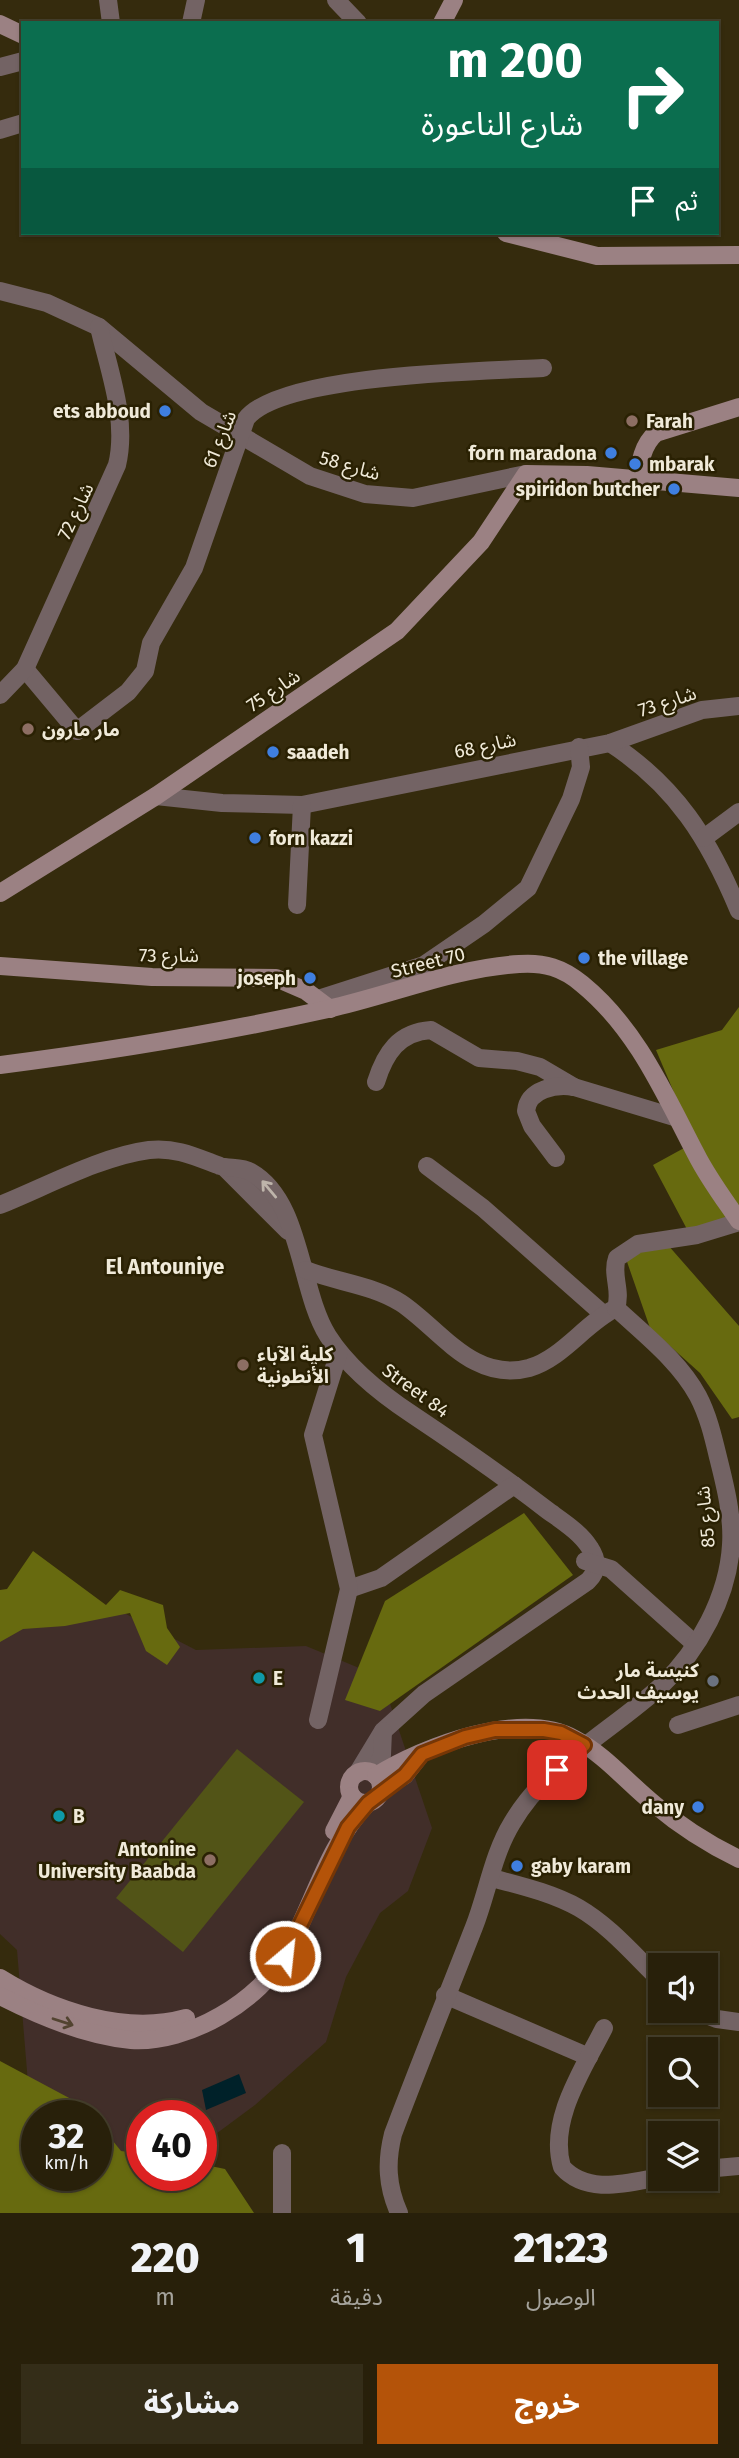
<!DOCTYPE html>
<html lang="ar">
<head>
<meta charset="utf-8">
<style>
  :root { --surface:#28200a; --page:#342d18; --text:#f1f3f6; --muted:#a5a39c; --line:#443e2b; --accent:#b45309 }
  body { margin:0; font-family:"Fira Sans","Noto Sans Arabic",sans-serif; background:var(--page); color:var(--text); direction:rtl; height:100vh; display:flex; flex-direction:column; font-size:26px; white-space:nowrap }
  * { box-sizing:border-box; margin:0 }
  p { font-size:23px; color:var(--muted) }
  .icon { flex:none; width:38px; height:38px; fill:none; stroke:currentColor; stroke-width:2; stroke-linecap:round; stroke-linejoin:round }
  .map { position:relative; height:2213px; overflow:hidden; direction:ltr }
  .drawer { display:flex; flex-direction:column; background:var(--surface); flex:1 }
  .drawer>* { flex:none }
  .top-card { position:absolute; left:21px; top:21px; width:698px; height:214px; border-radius:0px; box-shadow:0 2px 5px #0004,0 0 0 2px var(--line); direction:rtl; background:#0b6e4f; color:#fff; overflow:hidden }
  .controls { position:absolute; left:648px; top:1953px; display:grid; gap:14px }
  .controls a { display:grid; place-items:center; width:70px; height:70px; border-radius:0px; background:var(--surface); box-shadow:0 2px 5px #0004,0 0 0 2px var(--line); font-size:35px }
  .speed { position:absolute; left:21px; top:2100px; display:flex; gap:14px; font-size:35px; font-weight:700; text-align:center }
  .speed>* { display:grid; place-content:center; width:91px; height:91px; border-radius:50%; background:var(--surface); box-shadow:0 2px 5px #0004,0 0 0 2px var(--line); line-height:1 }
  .speed small { font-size:18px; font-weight:400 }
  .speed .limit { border:10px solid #d22; background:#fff; color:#111 }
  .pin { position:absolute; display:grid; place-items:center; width:60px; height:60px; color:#fff; margin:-30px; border-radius:14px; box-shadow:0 4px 10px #0006 }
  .me { position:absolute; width:77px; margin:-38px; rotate:28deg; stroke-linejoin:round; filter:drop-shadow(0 0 5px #0008) }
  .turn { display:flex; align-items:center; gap:24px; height:147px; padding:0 21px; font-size:32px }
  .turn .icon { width:91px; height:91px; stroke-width:2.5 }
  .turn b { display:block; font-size:49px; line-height:60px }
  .then { display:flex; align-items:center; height:66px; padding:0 21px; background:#0003; gap:14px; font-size:26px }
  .eta { display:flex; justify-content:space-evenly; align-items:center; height:119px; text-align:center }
  .eta b { font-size:42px; font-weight:800; line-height:49px }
  .cta { display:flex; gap:14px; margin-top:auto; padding:14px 21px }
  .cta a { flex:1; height:80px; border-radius:0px; background:var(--accent); color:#fff; font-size:28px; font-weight:800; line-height:80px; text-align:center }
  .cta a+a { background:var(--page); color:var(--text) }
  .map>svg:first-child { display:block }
  .education { fill:#412e29 }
  .green { fill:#525417 }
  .forest { fill:#676a0f }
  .water { fill:#002129 }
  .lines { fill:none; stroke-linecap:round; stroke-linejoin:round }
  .street { stroke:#736364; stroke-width:18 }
  .secondary { stroke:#9b8183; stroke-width:18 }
  .oneway { stroke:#beb4aa }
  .oneway2 { stroke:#524330 }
  .route-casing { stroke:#753606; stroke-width:18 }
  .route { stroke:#b45309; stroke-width:12 }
  .shop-dot { fill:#3f7fe0; stroke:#2a2103; stroke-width:2.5 }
  .education-dot { fill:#8d6e63; stroke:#2a2103; stroke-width:2.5 }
  .culture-dot { fill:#0f9aa8; stroke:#2a2103; stroke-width:2.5 }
  .worship-dot { fill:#6b7280; stroke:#2a2103; stroke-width:2.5 }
  .labels { text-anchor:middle; stroke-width:5; stroke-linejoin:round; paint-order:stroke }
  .poi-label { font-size:19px; font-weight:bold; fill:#f0ead9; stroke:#2a2103; text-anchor:start }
  .street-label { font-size:19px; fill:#f0ead9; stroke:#2a2103 }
  .neighbourhood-label { font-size:21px; font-weight:bold; fill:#f0ead9; stroke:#2a2103 }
</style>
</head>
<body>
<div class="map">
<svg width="739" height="2213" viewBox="0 0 739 2213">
  <rect width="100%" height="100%" fill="#352b0d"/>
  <polygon class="education" points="124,1613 196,1650 306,1646 381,1677 432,1828 408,1891 380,1913 346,1977 326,2042 255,2105 201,2145 201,2116 142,2116 142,2162 96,2145 96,2116 45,2116 30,2107 17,1950 0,1934 0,1627"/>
  <polygon class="green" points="237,1749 304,1802 183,1952 116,1898"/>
  <g class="forest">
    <polygon points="739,1007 739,1218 689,1233 653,1165 695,1142 656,1050 722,1030"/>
    <polygon points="660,1236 739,1326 739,1417 732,1419 700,1373 650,1328 625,1256"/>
    <polygon points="524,1513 573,1575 380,1711 345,1700 385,1601"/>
    <polygon points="33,1551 106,1605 120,1590 163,1605 167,1628 180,1647 167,1665 146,1651 130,1613 65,1626 23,1629 0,1642 0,1590 7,1589"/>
    <polygon points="0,2061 86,2107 93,2116 37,2116 37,2175 96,2175 96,2120 121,2151 142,2154 142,2175 201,2175 201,2164 225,2169 254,2213 0,2213"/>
  </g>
  <polygon class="water" points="239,2074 246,2093 206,2110 202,2090"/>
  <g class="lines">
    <g class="street">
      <polyline points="108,0 111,23"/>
      <polyline points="336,0 358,23"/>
      <polyline points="191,23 196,0"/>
      <polyline points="0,67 23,61"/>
      <polyline points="0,130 23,123"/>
      <polyline points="0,291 47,303 99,327 201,412 310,476 365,494 413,498 526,474"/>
      <path d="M 25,669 L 77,731 L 128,692 L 145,671 L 151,643 L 194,568 L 246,419 C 280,374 484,371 543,368"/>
      <path d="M 0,695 L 25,669 L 117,465 C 128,420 109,371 99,327"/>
      <path d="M 610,743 C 676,786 709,839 739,911"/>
      <polyline points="156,796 222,803 302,805 610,743 702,710 739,706"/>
      <polyline points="704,838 739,812"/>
      <polyline points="297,905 302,805"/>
      <polyline points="318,999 424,965 484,924 528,888 571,799 581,767 579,747"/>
      <path d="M 376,1082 C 385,1053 399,1032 431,1030 L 479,1058 L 517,1061 L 540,1067 L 574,1087"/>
      <path d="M 556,1158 L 532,1126 L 526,1111 C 528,1089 556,1084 574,1087 L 677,1118"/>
      <polyline points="427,1166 483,1208 603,1314"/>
      <polyline points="224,1167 288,1231"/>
      <path d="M 0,1205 C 45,1187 102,1156 149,1150 C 176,1147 196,1157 220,1166 C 230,1169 241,1166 251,1172 C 302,1201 299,1290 328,1336 C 349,1369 381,1394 413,1415 C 458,1445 504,1477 547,1510 C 562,1521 580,1532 590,1548 C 598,1560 598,1571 588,1581 L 424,1694 L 383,1731 L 357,1774"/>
      <path d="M 306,1270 C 336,1282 373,1285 401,1303 C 440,1329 473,1383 529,1368 C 563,1358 584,1324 616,1308"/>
      <polyline points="585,1561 611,1569 695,1644"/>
      <polyline points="349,1589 381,1578 514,1485"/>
      <polyline points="318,1720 349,1589 313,1435 339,1352"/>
      <polyline points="678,1725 739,1705"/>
      <polyline points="374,1774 382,1755 383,1731"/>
      <path d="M 492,1878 C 522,1886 552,1893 579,1908 C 610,1926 635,1956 660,1980"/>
      <polyline points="445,1995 589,2057"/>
      <polyline points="696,2011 717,2019 739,2022"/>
      <path d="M 604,2028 C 584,2068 548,2120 562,2167 C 587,2195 626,2183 660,2177"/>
      <polyline points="282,2153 282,2213"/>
      <polyline points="705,2169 739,2166"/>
      <path d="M 399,2213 C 387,2186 386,2162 393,2134 C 419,2065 447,1996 474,1927 C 487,1894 493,1854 512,1823 C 547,1763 612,1731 662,1685 C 699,1650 728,1596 731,1545 C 733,1516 725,1485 718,1457 C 713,1436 708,1415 698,1396 C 679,1361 645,1335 616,1308 C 622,1290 611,1275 617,1258 L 638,1244 L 697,1235 L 739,1222"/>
    </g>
    <g class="secondary">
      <polyline points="442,23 454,0"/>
      <polyline points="0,24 23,35"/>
      <polyline points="506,233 597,256 739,255"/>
      <path d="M 638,480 C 640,463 642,445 656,433 L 739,407"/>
      <polyline points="0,893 156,796 397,631 481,542 526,474 587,475 739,488"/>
      <polyline points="0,966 152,977 276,978 306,991 330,1009"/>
      <path d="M 0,1065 C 110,1051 220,1033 328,1009 C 391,995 455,968 519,964 C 544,962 563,968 582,984 C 637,1029 664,1093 696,1154 C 708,1178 724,1199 739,1221"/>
      <circle cx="365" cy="1787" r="16"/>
      <path d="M 376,1776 C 424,1746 521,1709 575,1739 C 605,1755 628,1783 654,1804 C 680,1826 708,1844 739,1859"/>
      <polyline points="381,1790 405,1775 419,1757"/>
      <polyline points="334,1831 352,1796"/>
      <path d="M 0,1978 C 53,2011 125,2035 186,2018"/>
      <path d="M 0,1996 C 39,2016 87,2036 131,2040 C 188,2044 260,2001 287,1952 C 314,1902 328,1844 368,1803"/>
    </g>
  </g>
  <defs><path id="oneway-shaft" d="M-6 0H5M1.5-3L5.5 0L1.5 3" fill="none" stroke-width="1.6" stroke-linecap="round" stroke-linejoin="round" transform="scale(1.75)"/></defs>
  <use class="oneway" href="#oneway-shaft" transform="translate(269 1189) rotate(-130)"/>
  <use class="oneway2" href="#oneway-shaft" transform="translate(63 2022) rotate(18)"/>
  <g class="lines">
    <defs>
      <polyline id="route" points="285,1956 348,1827 368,1803 405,1775 422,1754 465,1737 495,1730 544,1730 561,1733 584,1745 557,1770"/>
    </defs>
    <use href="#route" class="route-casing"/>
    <use href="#route" class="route"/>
  </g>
  <g class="shop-dot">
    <circle cx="165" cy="411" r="7"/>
    <circle cx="611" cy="453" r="7"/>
    <circle cx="635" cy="464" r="7"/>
    <circle cx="674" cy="489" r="7"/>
    <circle cx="273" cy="752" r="7"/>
    <circle cx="255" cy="838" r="7"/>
    <circle cx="584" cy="958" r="7"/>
    <circle cx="310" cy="978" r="7"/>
    <circle cx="698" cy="1807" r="7"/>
    <circle cx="517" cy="1866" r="7"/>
  </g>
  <g class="education-dot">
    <circle cx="632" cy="421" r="7"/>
    <circle cx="28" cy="729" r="7"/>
    <circle cx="243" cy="1365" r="7"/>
    <circle cx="210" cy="1860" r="7"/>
  </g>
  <g class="culture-dot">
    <circle cx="259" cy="1678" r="7"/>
    <circle cx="59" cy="1816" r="7"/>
  </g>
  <circle class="worship-dot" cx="713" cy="1681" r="7"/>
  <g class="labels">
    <g class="poi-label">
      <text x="151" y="418" text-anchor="end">ets abboud</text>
      <text x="646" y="428">Farah</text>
      <text x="597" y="460" text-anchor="end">forn maradona</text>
      <text x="649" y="471">mbarak</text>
      <text x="660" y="496" text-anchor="end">spiridon butcher</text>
      <text x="42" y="736">مار مارون</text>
      <text x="287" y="759">saadeh</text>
      <text x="269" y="845">forn kazzi</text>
      <text x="598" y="965">the village</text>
      <text x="296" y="985" text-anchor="end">joseph</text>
      <text x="257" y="1361">كلية الآباء<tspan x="257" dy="22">الأنطونية</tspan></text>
      <text x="699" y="1677" text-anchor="end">كنيسة مار<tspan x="699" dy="22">يوسيف الحدث</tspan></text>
      <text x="273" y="1685">E</text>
      <text x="684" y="1814" text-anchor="end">dany</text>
      <text x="73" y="1823">B</text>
      <text x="196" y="1856" text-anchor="end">Antonine<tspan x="196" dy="22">University Baabda</tspan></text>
      <text x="531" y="1873">gaby karam</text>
    </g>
    <g class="street-label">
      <text transform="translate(219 439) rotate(-68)" y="7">شارع 61</text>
      <text transform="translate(350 465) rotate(16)" y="7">شارع 58</text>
      <text transform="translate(75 511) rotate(-65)" y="7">شارع 72</text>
      <text transform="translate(273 690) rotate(-34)" y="7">شارع 75</text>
      <text transform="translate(667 701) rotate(-18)" y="7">شارع 73</text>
      <text transform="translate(485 745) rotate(-12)" y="7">شارع 68</text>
      <text x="169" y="962">شارع 73</text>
      <text transform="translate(428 962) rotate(-14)" y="7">Street 70</text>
      <text transform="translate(416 1390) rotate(36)" y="7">Street 84</text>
      <text transform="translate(705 1517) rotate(-95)" y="7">شارع 85</text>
    </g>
    <g class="neighbourhood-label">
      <text x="165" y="1274">El Antouniye</text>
    </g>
  </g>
</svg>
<div class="controls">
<a><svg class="icon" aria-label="sound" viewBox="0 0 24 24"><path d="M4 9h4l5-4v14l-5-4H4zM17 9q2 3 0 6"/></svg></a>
<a><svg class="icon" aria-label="search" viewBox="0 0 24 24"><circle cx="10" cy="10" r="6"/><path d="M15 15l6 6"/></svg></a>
<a><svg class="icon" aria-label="layers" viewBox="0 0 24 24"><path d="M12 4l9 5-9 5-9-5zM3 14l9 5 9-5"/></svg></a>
</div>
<div class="speed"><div>32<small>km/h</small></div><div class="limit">40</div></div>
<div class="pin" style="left:557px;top:1770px;background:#d93025"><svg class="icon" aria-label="arrive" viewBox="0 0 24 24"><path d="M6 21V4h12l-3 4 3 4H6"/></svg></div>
<svg class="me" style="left:285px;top:1956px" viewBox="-20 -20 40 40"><circle r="17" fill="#b45309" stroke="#fff" stroke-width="3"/><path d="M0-11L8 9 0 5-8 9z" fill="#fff"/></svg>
<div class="top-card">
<div class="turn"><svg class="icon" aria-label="right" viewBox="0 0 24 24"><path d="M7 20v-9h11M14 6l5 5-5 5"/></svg><div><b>200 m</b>شارع الناعورة</div></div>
<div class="then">ثم<svg class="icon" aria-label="arrive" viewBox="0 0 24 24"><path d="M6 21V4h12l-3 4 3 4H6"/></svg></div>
</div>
</div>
<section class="drawer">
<div class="eta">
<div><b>21:23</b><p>الوصول</p></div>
<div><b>1</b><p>دقيقة</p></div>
<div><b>220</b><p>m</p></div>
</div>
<div class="cta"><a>خروج</a><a>مشاركة</a></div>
</section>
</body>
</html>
